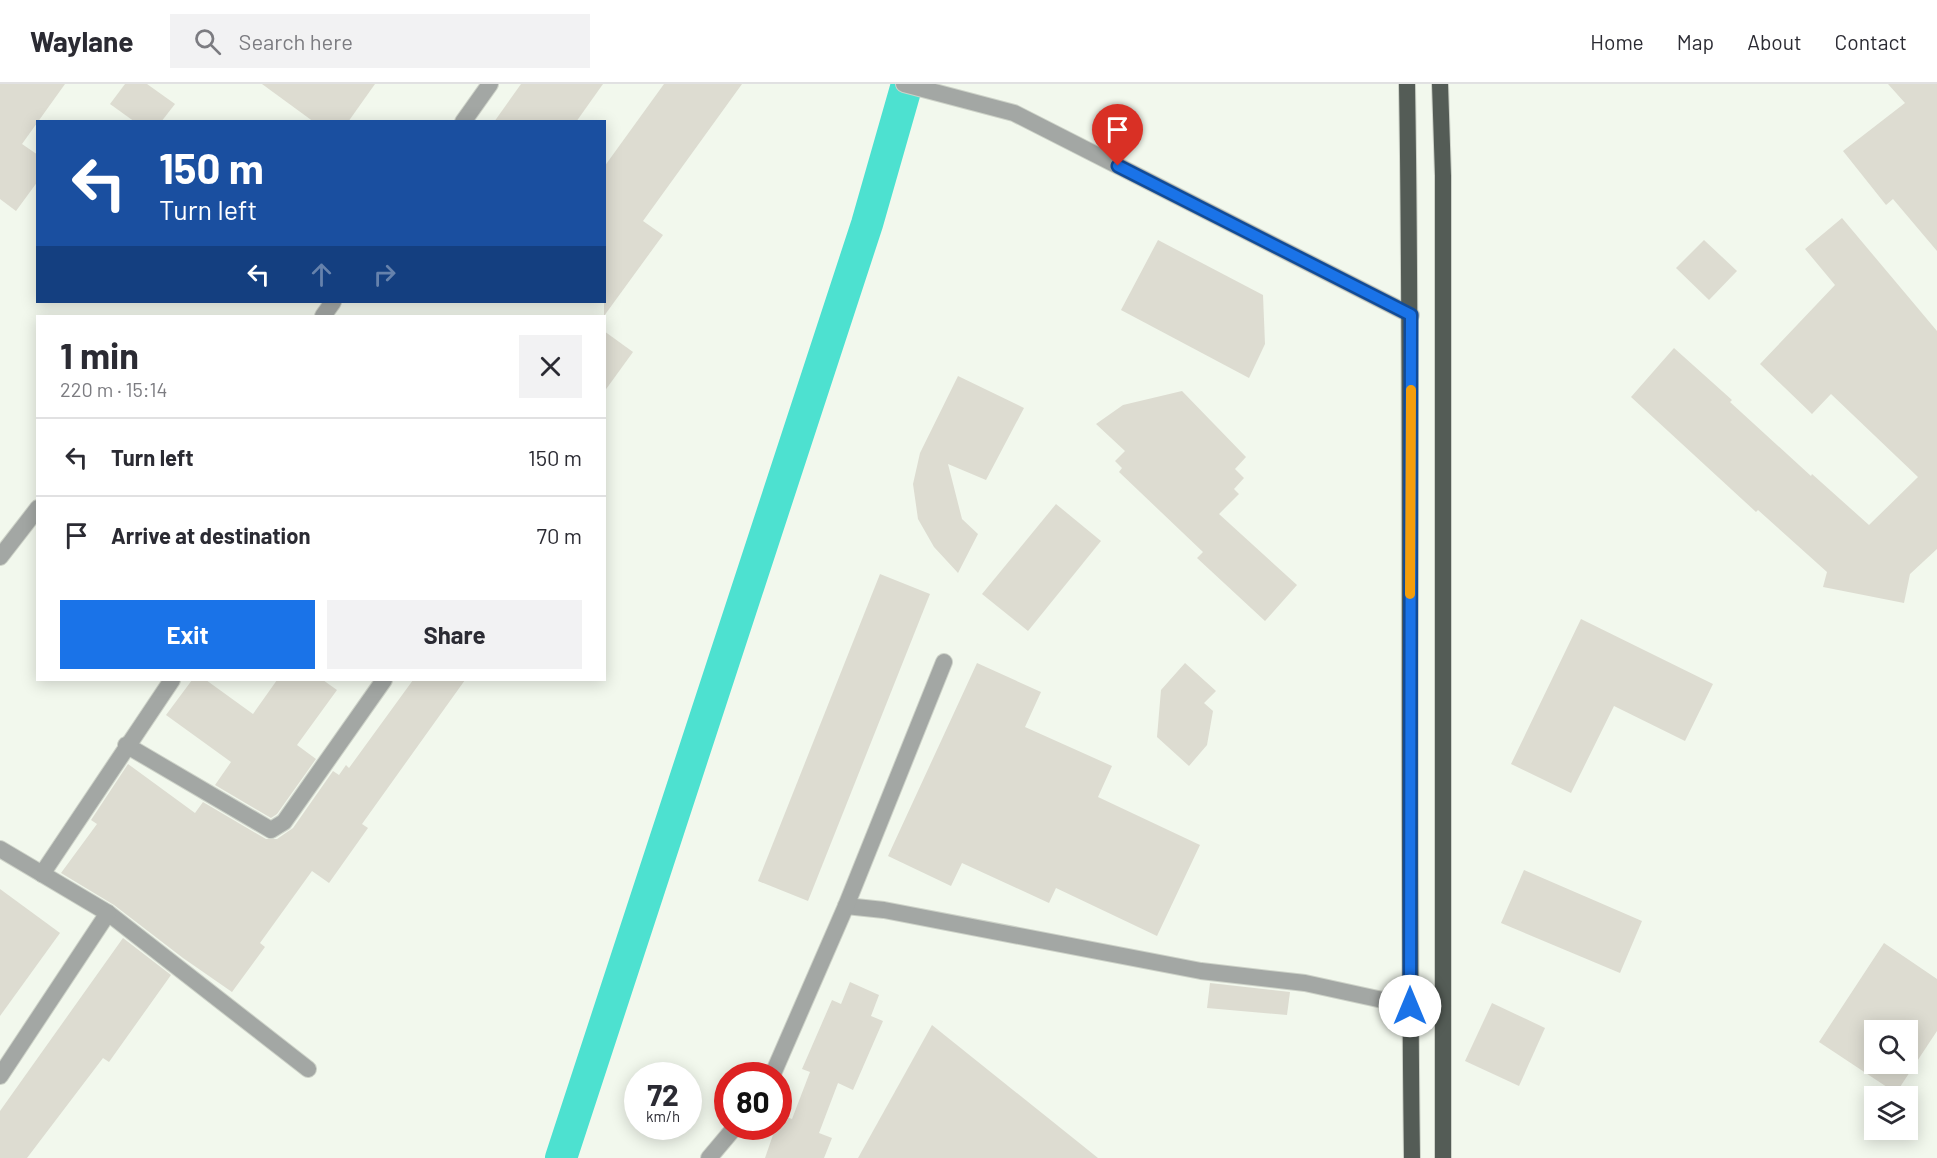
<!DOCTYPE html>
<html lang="en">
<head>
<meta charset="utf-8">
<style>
  :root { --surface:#fff; --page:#f2f2f3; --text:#2b2b33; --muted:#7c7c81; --line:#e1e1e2; --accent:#1a73e8 }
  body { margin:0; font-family:Barlow,sans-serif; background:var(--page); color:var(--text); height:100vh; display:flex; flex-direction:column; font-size:22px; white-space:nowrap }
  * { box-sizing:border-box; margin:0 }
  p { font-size:20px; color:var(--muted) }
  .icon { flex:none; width:33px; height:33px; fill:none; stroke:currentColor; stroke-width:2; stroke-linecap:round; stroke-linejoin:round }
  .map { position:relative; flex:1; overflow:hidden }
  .details { position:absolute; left:36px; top:231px; width:570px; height:366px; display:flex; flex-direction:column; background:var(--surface); border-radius:0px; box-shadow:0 3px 15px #0003 }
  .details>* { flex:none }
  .banner { position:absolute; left:36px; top:36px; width:570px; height:183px; border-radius:0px; box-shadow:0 3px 15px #0003; background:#1a4fa0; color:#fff; overflow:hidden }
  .fabs { position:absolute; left:1864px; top:936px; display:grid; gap:12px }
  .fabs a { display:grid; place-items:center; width:54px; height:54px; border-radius:0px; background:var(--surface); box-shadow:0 3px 15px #0003; font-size:30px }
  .speed { position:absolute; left:624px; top:978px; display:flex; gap:12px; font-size:30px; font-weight:700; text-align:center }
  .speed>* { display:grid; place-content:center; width:78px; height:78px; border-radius:50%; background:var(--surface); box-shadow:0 3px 15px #0003; line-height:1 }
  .speed small { font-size:15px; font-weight:400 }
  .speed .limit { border:9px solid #d22; background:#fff; color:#111 }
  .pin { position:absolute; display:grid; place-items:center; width:51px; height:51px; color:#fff; margin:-62px -26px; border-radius:50% 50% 50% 0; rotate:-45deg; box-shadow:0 0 6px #0007 }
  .pin .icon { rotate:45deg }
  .me { position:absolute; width:66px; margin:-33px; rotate:0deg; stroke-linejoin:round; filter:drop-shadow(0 0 4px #0008) }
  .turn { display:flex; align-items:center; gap:21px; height:126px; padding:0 24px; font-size:27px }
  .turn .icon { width:78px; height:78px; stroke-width:2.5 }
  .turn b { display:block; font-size:42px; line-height:51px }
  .lanes { display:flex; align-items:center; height:57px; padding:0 24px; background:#0003; justify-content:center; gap:30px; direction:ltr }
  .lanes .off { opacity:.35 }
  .round { display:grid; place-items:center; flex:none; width:63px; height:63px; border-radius:0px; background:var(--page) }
  .headline { display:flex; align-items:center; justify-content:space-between; height:102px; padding:0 24px }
  h1 { font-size:36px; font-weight:700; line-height:45px }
  .button { display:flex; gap:12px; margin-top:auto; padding:12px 24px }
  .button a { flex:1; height:69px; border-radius:0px; background:var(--accent); color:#fff; font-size:24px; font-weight:700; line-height:69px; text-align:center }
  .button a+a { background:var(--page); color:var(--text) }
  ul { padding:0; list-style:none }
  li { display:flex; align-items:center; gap:18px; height:78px; padding:0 24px; border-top:2px solid var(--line) }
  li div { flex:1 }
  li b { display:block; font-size:22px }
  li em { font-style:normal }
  header { display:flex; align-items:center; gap:36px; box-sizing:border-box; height:84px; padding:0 30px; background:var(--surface); border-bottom:2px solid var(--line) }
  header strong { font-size:28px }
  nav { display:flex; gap:33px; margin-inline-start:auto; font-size:21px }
  .search { width:420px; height:54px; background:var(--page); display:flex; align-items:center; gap:15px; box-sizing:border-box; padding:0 21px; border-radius:0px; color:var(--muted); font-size:22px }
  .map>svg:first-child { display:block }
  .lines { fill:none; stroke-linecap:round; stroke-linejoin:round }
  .canal { stroke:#4de1d0; stroke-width:32 }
  .building { fill:#dddcd1; fill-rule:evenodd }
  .service-casing { stroke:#cdd2c8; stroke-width:18 }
  .minor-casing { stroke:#cdd2c8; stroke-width:18 }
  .trunk-casing { stroke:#cdd2c8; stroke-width:18 }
  .service { stroke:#a3a7a4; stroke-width:16 }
  .minor { stroke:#a3a7a4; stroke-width:16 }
  .trunk { stroke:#545c56; stroke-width:16 }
  .route-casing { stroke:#114b97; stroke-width:15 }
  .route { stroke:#1a73e8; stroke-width:10 }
  .slow { stroke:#f59e0b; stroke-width:10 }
</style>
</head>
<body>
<header>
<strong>Waylane</strong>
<div class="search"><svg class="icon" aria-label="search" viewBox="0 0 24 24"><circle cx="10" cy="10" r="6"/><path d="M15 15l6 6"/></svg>Search here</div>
<nav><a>Home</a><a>Map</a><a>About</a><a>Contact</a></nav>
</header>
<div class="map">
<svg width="1937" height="1074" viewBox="0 0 1937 1074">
  <rect width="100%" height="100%" fill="#f2f8ed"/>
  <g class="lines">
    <polyline class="canal" points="561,1074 867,140 907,0"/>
  </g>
  <g class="building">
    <polygon points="0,0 65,0 22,60 38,71 38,97 16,127 0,115"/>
    <polygon points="125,0 147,0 175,20 161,38 135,38 110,20"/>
    <polygon points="262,0 375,0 348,38 314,38"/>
    <polygon points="521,0 603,0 576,38 494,38"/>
    <polygon points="664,0 742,0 643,137 663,151 604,232 604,83"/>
    <polygon points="1888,0 1937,0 1937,167 1893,115 1886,121 1843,67 1905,19"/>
    <polygon points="1842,134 1937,247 1937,465 1910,490 1904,519 1823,503 1827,488 1758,426 1756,428 1631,313 1674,264 1732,316 1730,318 1811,392 1812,390 1869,441 1918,393 1831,310 1812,330 1760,280 1835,201 1805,165"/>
    <polygon points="1158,156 1263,211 1265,260 1249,294 1121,226"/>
    <polygon points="1704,156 1737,187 1709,216 1676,184"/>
    <polygon points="604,247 633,268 604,308"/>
    <polygon points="958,292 1024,324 986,396 948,380 962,435 978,450 958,489 934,463 918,435 913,400 920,369"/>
    <polygon points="1182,307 1246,373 1235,385 1244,394 1234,405 1239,410 1219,430 1297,501 1265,537 1197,474 1203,468 1119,388 1122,384 1115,377 1125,367 1096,340 1123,321"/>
    <polygon points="1056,420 1101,457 1028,547 982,510"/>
    <polygon points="880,490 930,510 808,817 758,797"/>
    <polygon points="1581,535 1713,600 1685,657 1614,622 1571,709 1511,680"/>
    <polygon points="977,579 1041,608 1025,643 1112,682 1098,713 1200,761 1157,852 1056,804 1049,819 962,779 951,802 888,772"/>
    <polygon points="1185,579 1216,607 1204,619 1213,627 1207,661 1189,682 1157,653 1161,606"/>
    <polygon points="192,596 206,596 253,630 277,596 323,596 337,606 297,661 316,675 277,730 271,734 215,701 231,678 166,631"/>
    <polygon points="413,596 465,596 362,740 368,744 329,799 312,787 260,859 265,863 232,908 183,874 114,821 61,789 97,740 91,736 128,680 195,729 203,718 266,755 277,755 293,744 333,687 339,691 346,681 349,684"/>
    <polygon points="1524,786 1642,837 1620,889 1501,839"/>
    <polygon points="0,805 60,849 0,932"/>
    <polygon points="123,854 171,891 109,978 103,974 27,1074 0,1074 0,1027"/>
    <path d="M 1884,859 L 1937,895 L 1937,947 L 1896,1009 L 1819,958 ZM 1875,946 L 1908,946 L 1908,980 L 1875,980 Z"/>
    <polygon points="850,898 879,911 871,932 883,937 853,1006 838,999 819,1049 832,1054 824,1074 765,1074 776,1042 778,1042 781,1031 792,1035 810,988 802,985 832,916 841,920"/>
    <polygon points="1210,899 1290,908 1287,931 1207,924"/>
    <polygon points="1492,919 1545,944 1519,1002 1465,977"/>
    <polygon points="932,941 1098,1074 858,1074"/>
  </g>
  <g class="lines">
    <defs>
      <g id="service">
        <polyline points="0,473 38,424"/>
        <polyline points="126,661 271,746 284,738 384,596"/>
        <polyline points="0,765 108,829 308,985"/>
        <polyline points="42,790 172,596"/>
        <polyline points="0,992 108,829"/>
      </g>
      <g id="minor">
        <polyline points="904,0 1014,29 1411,231"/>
        <polyline points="463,38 490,0"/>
        <polyline points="323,232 333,218"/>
        <polyline points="846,822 884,826 1201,887 1305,899 1410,922"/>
        <polyline points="772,992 846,822 944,578"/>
        <polyline points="709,1074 736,1042"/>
      </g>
      <g id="trunk">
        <path d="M 1407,0 C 1413,358 1407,716 1412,1074"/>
        <polyline points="1440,0 1443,92 1443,1074"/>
      </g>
    </defs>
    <use href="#service" class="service-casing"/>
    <use href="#minor" class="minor-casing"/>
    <use href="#trunk" class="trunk-casing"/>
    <use href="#service" class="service"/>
    <use href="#minor" class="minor"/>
    <use href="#trunk" class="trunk"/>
  </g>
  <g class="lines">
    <defs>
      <polyline id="route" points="1118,82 1411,231 1410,922"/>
    </defs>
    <use href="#route" class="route-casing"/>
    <use href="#route" class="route"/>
    <polyline class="slow" points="1410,510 1411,306"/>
  </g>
</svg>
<div class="fabs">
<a><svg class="icon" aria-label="search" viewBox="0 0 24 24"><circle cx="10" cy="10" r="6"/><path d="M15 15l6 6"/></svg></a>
<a><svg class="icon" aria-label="layers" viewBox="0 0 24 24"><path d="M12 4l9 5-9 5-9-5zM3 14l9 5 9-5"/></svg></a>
</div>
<div class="speed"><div>72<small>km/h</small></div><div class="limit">80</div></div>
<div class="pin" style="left:1118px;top:82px;background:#d93025"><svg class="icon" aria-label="arrive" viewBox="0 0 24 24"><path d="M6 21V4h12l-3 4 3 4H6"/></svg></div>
<svg class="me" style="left:1410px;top:922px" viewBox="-20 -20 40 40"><circle r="19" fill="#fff"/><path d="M0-13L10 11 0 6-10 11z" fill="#1a73e8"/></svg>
<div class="banner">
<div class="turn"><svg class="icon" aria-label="left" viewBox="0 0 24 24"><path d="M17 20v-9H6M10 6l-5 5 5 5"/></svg><div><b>150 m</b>Turn left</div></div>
<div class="lanes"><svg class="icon" aria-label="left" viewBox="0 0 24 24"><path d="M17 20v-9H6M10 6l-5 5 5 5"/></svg><svg class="icon off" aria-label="ahead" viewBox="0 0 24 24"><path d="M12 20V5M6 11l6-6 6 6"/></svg><svg class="icon off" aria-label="right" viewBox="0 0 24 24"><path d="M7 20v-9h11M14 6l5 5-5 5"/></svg></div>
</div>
<section class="details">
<div class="headline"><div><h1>1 min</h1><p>220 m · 15:14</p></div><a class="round"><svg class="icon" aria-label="close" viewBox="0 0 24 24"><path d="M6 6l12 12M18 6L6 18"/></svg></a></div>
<ul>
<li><svg class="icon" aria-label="left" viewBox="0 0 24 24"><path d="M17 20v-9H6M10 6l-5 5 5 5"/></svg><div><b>Turn left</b></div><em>150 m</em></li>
<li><svg class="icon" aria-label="arrive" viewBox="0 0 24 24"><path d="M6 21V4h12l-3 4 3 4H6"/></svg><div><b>Arrive at destination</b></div><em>70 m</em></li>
</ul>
<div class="button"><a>Exit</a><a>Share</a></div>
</section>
</div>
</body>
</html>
